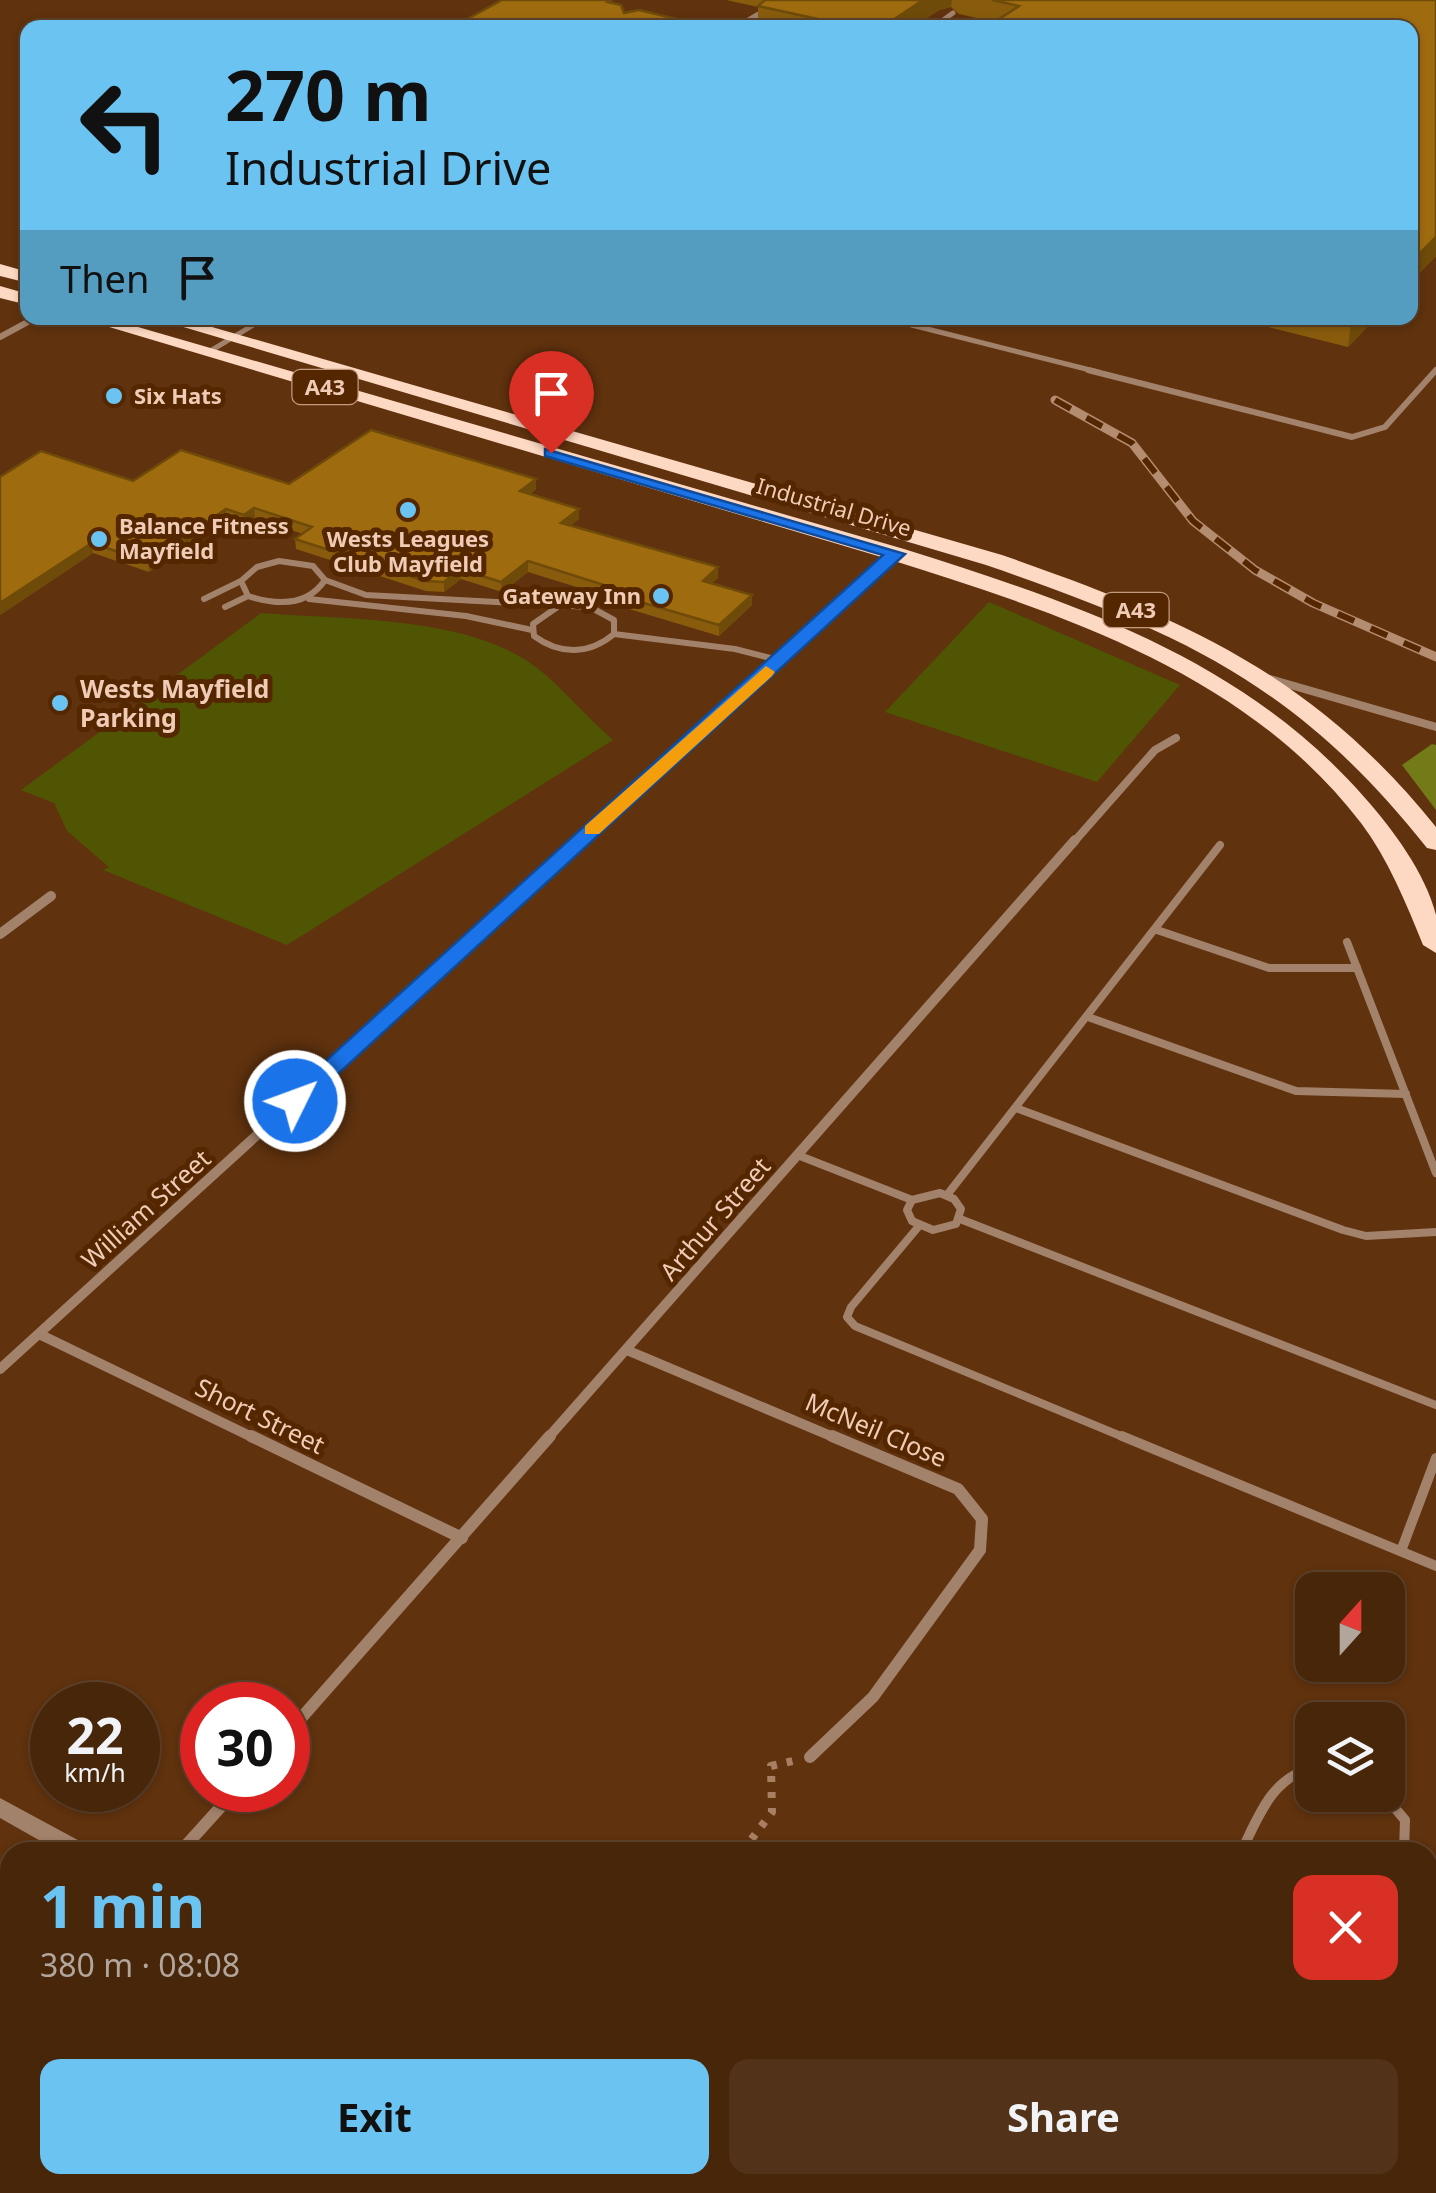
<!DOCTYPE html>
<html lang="en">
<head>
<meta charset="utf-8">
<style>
  :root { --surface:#48260a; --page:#523218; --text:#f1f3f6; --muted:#b1a59c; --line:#60432b; --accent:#6bc3f2 }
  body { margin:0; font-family:"Noto Sans",sans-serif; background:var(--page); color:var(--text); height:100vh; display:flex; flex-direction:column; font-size:38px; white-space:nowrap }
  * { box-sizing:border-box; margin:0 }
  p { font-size:32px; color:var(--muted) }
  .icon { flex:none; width:55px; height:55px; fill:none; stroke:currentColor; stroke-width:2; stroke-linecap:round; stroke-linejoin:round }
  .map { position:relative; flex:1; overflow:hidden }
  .details { position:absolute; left:0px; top:1842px; width:1438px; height:352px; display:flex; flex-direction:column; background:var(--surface); border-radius:30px 30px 0 0; box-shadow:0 2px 8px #0004,0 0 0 2px var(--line) }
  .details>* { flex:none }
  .hud { position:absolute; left:20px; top:20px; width:1398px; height:305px; border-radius:20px; box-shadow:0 2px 8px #0004,0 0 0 2px var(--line); background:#6bc3f2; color:#111; overflow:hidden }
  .needle { width:65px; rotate:21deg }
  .fabs { position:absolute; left:1295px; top:1572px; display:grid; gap:20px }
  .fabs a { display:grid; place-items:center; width:110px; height:110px; border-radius:20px; background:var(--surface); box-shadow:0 2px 8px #0004,0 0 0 2px var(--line); font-size:50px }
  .speed { position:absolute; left:30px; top:1682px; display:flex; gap:20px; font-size:50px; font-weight:700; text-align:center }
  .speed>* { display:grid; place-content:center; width:130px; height:130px; border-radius:50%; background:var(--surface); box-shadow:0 2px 8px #0004,0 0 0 2px var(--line); line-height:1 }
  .speed small { font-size:25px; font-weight:400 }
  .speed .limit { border:15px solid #d22; background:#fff; color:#111 }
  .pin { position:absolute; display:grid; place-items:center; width:85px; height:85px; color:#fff; margin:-102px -42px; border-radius:50% 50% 50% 0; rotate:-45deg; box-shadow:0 0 10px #0007 }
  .pin .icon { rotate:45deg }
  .me { position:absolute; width:110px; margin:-55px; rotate:48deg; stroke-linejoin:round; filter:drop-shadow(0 0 8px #0008) }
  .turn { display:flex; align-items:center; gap:35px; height:210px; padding:0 40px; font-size:45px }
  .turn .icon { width:130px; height:130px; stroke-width:2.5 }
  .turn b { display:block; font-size:70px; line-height:85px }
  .then { display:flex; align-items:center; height:95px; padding:0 40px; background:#0003; gap:20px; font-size:38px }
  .round { display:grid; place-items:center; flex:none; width:105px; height:105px; border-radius:20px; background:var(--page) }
  .headline { display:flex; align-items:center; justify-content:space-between; height:170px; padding:0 40px }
  h1 { font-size:60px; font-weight:700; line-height:75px; color:var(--accent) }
  .button { display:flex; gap:20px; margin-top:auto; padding:20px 40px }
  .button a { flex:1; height:115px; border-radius:20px; background:var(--accent); color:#111; font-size:40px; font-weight:700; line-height:115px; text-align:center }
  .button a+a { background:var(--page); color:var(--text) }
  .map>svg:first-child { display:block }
  .green { fill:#4f5503 }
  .forest { fill:#737b18 }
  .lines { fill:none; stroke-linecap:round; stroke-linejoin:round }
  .path { stroke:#a87f62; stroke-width:8; stroke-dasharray:6 10; stroke-linecap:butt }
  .service-far3 { stroke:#a3826c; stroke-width:5 }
  .service-far2 { stroke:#a3826c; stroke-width:6 }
  .service-far1 { stroke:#a3826c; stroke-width:8 }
  .service { stroke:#a3826c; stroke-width:10 }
  .minor-far3 { stroke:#a3826c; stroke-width:6 }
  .minor-far2 { stroke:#a3826c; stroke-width:8 }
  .minor-far1 { stroke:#a3826c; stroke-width:10 }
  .minor { stroke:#a3826c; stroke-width:12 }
  .tertiary { fill:#a3826c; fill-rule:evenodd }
  .trunk { fill:#fdd8c2; fill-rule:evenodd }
  .rail-casing { stroke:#b48c70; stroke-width:9 }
  .rail { stroke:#542701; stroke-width:6; stroke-dasharray:18; stroke-linecap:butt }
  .wall { fill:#895c0d }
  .shaded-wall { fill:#6f4b0a }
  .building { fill:#9f6b0f; stroke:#6f4b0a; stroke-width:2.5 }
  .route { fill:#1a73e8; stroke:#114b97; stroke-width:2.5 }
  .slow { fill:#f59e0b }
  .poi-dot { fill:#6bc3f2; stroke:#542701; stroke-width:4 }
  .labels { text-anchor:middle; stroke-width:10; stroke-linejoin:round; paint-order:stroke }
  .shield { fill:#542701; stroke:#c19a80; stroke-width:2.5 }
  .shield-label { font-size:22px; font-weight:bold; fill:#f0ccb6 }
  .far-poi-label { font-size:22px; font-weight:bold; fill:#f0ccb6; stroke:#542701; text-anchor:start }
  .far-street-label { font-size:22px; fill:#f0ccb6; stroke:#542701 }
  .poi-label { font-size:25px; font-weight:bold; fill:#f0ccb6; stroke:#542701; text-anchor:start }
  .street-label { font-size:25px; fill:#f0ccb6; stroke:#542701 }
</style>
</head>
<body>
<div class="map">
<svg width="1436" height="2193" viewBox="0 0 1436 2193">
  <rect width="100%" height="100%" fill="#60320e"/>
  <g class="green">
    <polygon points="989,602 1180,685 1097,782 885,712"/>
    <path d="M 261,613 C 345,620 474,615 541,671 C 566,692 588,718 613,740 L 287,945 L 103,870 L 109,867 L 67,831 L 54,803 L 21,790 Z"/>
  </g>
  <polygon class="forest" points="1432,744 1436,745 1436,810 1402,765"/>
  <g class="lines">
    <polyline class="path" points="742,1852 772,1812 771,1766 793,1761"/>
    <g class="service-far3">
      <polyline points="735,28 757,15"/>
      <polyline points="750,28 757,15 781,0"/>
      <polyline points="932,28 953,13"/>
      <polyline points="884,318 1098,372"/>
      <polyline points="207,353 265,318"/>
    </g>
    <g class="service-far2">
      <polyline points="1088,370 1352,437 1385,427 1436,370"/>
      <path d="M 279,561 L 313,566 L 325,580 C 307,607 276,605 248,596 L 241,581 L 257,567 Z"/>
      <path d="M 325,580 L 366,595 L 590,607 L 614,620 L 614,634 C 589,655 560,655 534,636 L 533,624 L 556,608"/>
      <polyline points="204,599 241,581"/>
      <polyline points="309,599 466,616 532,630"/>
      <polyline points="225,607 248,596"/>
      <polyline points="614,634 735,649 778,660"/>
    </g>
    <g class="service-far1">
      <polyline points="1157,930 1269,968 1357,968"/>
      <polyline points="1347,942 1436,1173"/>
      <polyline points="1088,1017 1296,1091 1406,1094"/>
      <polyline points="1016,1108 1343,1230 1366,1236 1436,1232"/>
      <polyline points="800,1156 912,1200"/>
      <polygon points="940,1193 954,1199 961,1209 956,1224 933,1230 912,1221 907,1210 912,1200"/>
      <polyline points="947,1195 1220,845"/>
      <polyline points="960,1219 1436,1405"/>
      <polyline points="919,1226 851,1307 847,1317 855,1326 1128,1439"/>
    </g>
    <g class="service">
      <polyline points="1122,1436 1436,1566"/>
      <polyline points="1401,1551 1436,1458"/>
      <polyline points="1384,1795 1405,1820 1404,1852"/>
      <path d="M 1241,1852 C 1258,1818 1271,1778 1312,1768"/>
      <polyline points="794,2193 800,2185"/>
    </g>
    <polyline class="minor-far3" points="0,337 35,318"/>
    <g class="minor-far2">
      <polyline points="1270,679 1436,727"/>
      <polyline points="579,843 896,554"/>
      <polyline points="1073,843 1155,750 1176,738"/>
    </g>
    <g class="minor-far1">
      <polyline points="0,934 51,896"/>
      <polyline points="39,1334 256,1439"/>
      <polyline points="629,1351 838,1439"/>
      <polyline points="0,1369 581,840"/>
      <polyline points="547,1439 1075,840"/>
    </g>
    <g class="minor">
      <polyline points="251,1436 462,1538"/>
      <polyline points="288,1733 550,1436"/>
      <polyline points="810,1757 873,1697 980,1550 982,1519 958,1489 832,1436"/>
      <polyline points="180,1852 236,1790"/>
      <polyline points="0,2156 10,2144"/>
    </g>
    <g class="tertiary">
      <polygon points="0,1798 87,1845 90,1852 60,1852 0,1818"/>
      <polygon points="641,2185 677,2185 681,2193 645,2193"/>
    </g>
    <g class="trunk">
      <polygon points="0,264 28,272 28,283 0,276"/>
      <polygon points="0,286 28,294 28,305 0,298"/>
      <path d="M 79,318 L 107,318 L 904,549 C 1075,603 1244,659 1365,798 C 1392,828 1426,874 1436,915 C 1436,926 1436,941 1436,953 L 1423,945 C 1406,903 1388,859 1361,823 C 1245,672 1062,614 888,559 Z"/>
      <path d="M 153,318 L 181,318 L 1002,555 C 1183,618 1313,674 1436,827 L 1436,850 L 1427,848 C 1297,684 1180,632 986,565 Z"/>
    </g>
    <defs>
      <polyline id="rail" points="1055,400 1132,443 1193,521 1255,570 1313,603 1436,657"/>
    </defs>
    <use href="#rail" class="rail-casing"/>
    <use href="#rail" class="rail"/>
  </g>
  <g class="wall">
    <polygon points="726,0 1436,0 1436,256 1410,283 1410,28 994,22 959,14 951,7 939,10 912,28 758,28 758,7"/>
    <polygon points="1269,318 1376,318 1348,347 1268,327"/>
    <polygon points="0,477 536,489 530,494 579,519 571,525 718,578 712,583 752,595 752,605 719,636 599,600 599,594 528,572 502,592 461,579 444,592 426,591 296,549 295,539 303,534 255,518 245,525 227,520 149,572 93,553 0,615"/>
  </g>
  <g class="shaded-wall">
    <polygon points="923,0 952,0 951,7 939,10 912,28 881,28"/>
    <polygon points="681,20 681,28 668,28"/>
    <polygon points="1436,237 1436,256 1410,283 1410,263"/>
    <polygon points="1356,318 1376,318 1348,347 1351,323"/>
    <polygon points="536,479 536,489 520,501 520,491"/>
    <polygon points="254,508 255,518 245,525 244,515"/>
    <polygon points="226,509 227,520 149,572 148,562"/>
    <polygon points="579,509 579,519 562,533 561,523"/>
    <polygon points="92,543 93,553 0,615 0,603"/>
    <polygon points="528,561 528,572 502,592 501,582"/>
    <polygon points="718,567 718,578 703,591 703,581"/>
    <polygon points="460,569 461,579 444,592 444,582"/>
    <polygon points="752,595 752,605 719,636 719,625"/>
  </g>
  <g class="building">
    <polygon points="502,0 612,0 608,2 621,5 624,13 639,10 681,20 668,28 451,28"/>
    <polygon points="765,0 923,0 881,28 811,28 822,20 758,6"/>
    <polygon points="992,0 1436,0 1436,237 1410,263 1410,28 985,28 1019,6"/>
    <polygon points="1330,318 1356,318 1351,323"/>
    <polygon points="371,430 536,479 520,491 579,509 561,523 718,567 703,581 752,595 719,625 599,590 604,585 528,561 501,582 460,569 444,582 425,581 295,539 312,527 254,508 244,515 226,509 148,562 92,543 0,603 0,477 41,451 133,481 181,450 289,484"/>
  </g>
  <polygon class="route" points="545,449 905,554 303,1106 287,1106 287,1096 883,555 545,456"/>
  <polygon class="slow" points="766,666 775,672 772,676 599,834 585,834 585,826"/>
  <g class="poi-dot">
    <circle cx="114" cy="396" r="10"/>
    <circle cx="408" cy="510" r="10"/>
    <circle cx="99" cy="539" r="10"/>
    <circle cx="661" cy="596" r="10"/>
    <circle cx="60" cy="703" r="10"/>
  </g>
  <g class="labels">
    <g class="shield">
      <rect x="292.5" y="370" width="65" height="34" rx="8"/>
      <rect x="1103.5" y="593" width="65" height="34" rx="8"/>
    </g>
    <g class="shield-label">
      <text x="325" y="395">A43</text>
      <text x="1136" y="618">A43</text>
    </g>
    <g class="far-poi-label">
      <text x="134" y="404">Six Hats</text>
      <text x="119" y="534">Balance Fitness<tspan x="119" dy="25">Mayfield</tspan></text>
      <text x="408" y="547" text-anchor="middle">Wests Leagues<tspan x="408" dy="25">Club Mayfield</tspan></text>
      <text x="641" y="604" text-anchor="end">Gateway Inn</text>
    </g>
    <g class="far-street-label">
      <text transform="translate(834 507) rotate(16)" y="8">Industrial Drive</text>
    </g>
    <g class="poi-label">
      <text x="80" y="698">Wests Mayfield<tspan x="80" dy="29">Parking</tspan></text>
    </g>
    <g class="street-label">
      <text transform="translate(146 1209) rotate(-42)" y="9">William Street</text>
      <text transform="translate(715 1219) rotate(-49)" y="9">Arthur Street</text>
      <text transform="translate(260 1416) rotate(26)" y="9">Short Street</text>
      <text transform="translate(876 1430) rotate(23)" y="9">McNeil Close</text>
    </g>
  </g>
</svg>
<div class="fabs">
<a><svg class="needle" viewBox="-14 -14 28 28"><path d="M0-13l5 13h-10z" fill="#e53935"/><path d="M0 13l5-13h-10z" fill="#b1a59c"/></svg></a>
<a><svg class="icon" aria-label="layers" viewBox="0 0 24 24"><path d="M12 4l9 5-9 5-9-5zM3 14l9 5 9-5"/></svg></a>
</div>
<div class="speed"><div>22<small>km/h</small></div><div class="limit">30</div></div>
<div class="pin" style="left:551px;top:453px;background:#d93025"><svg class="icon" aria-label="arrive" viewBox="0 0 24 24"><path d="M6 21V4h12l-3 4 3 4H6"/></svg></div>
<svg class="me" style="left:295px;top:1101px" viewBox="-20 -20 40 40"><circle r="17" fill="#1a73e8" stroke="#fff" stroke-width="3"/><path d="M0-11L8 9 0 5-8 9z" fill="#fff"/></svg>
<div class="hud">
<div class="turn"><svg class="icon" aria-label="left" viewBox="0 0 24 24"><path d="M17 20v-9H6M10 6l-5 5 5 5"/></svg><div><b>270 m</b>Industrial Drive</div></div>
<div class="then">Then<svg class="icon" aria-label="arrive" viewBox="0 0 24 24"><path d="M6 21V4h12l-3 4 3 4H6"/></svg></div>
</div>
<section class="details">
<div class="headline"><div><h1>1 min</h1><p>380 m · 08:08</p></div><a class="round" style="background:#d93025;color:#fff"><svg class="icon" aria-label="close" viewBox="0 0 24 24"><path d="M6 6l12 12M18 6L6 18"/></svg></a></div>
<div class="button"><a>Exit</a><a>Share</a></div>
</section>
</div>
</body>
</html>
